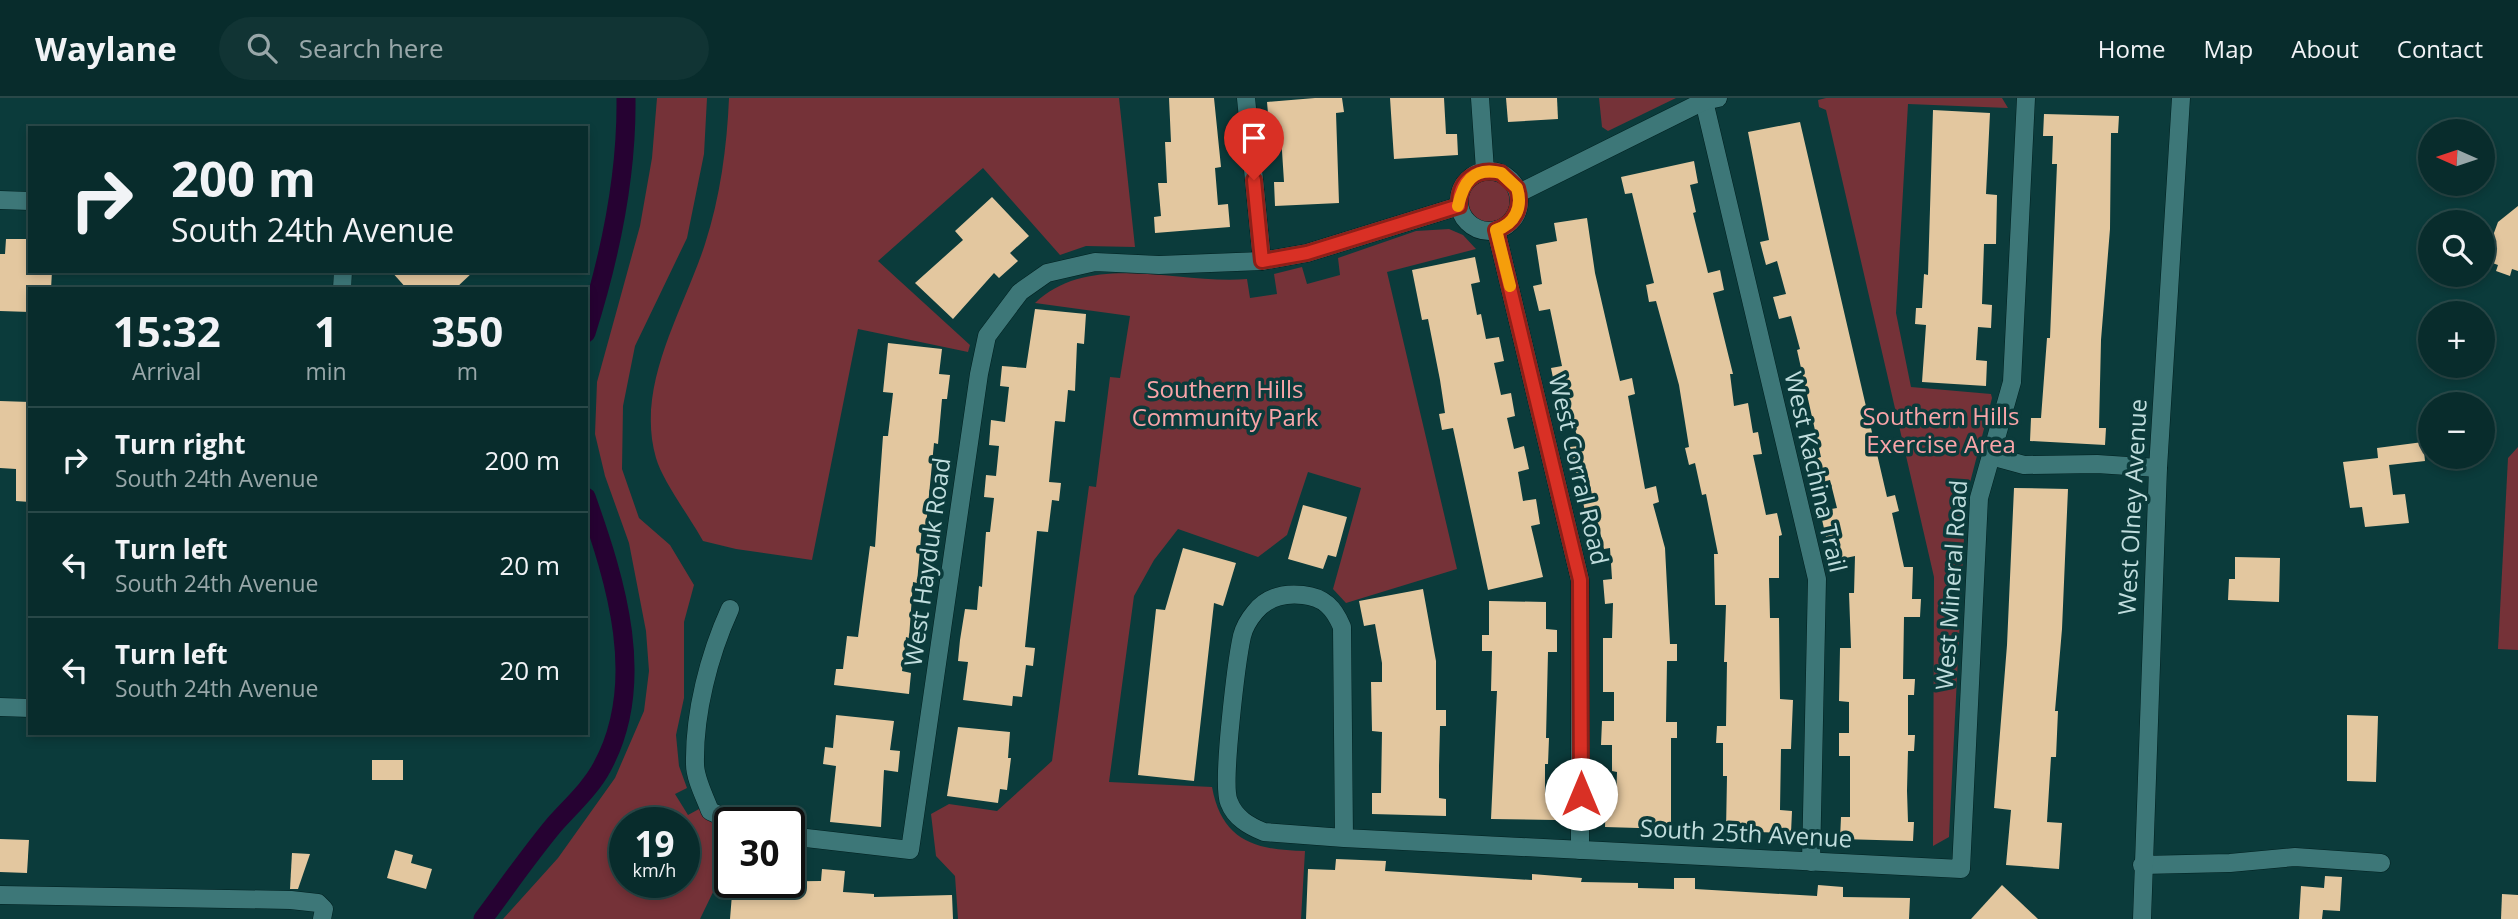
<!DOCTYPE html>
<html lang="en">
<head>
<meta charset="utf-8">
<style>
  :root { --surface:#082c2c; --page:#113434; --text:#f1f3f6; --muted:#98a7a9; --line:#294848 }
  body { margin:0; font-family:"Open Sans",sans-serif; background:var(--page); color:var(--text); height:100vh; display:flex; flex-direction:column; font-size:26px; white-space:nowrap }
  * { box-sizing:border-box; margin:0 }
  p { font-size:23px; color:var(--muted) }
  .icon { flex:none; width:38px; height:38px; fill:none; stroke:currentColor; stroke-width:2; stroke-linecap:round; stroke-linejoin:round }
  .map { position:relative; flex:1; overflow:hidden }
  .side { position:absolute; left:28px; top:189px; width:560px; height:448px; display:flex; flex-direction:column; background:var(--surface); border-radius:0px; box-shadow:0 4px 10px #0003,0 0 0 2px var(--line) }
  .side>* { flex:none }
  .banner { position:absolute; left:28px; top:28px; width:560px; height:147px; border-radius:0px; box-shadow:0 4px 10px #0003,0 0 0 2px var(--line); background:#082c2c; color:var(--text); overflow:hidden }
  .needle { width:46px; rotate:273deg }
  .tools { position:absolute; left:2418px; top:21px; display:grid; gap:14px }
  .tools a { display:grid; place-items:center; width:77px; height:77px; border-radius:50%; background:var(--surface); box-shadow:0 4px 10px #0003,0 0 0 2px var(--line); font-size:35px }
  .speed { position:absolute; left:609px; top:709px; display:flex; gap:14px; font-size:35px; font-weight:700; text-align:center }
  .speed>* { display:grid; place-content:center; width:91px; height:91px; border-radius:50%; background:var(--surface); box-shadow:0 4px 10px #0003,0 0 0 2px var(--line); line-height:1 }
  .speed small { font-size:18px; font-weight:400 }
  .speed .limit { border:4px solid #111; border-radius:10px; background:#fff; color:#111 }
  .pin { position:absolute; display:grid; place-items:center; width:60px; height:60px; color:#fff; margin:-72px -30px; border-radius:50% 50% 50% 0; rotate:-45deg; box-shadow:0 0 7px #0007 }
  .pin .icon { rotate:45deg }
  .me { position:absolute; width:77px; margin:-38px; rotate:0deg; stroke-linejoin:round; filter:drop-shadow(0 0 5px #0008) }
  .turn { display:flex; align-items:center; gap:24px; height:147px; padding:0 28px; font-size:32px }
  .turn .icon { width:91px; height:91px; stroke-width:2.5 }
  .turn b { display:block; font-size:49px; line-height:60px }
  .eta { display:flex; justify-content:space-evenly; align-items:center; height:119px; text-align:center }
  .eta b { font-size:42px; font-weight:700; line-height:49px }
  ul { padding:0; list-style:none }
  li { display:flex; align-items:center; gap:21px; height:105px; padding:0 28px; border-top:2px solid var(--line) }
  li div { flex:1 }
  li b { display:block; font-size:26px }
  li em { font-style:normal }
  header { display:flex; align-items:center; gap:42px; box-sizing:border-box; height:98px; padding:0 35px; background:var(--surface); border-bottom:2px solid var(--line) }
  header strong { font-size:33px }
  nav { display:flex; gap:38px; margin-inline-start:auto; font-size:24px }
  .search { width:490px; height:63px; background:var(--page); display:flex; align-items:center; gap:18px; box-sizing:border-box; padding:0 24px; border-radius:38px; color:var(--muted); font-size:26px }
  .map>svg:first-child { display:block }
  .green { fill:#753238; fill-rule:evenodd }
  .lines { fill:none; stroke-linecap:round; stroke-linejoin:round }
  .canal { stroke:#260232; stroke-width:19 }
  .building { fill:#e3c79f }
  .minor-casing { stroke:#012020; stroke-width:19 }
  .minor { stroke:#3d7778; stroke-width:18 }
  .route-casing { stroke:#8d1f18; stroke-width:18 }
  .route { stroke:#d93025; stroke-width:12 }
  .slow { stroke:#f59e0b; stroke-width:12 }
  .labels { text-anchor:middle; stroke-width:7; stroke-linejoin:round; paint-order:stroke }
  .park-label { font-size:24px; fill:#f9a5a9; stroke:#0b3b3b }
  .street-label { font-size:24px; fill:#c0dddd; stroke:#0b3b3b }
</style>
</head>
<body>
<header>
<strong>Waylane</strong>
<div class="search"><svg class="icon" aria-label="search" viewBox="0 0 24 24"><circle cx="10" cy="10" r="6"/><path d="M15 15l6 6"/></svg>Search here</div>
<nav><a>Home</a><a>Map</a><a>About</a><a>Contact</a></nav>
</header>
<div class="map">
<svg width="2518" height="821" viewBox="0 0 2518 821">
  <rect width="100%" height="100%" fill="#0b3b3b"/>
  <g class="green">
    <path d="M 657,0 L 707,0 L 704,56 L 687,140 L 635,248 L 623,308 L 622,371 L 639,420 L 670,447 L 694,487 L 684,524 L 684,600 L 676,637 L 679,668 L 687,690 L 675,696 L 688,717 L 699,711 L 730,739 L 730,759 L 700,821 L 503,821 L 558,760 L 615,680 L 644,613 L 649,573 L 646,533 L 629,445 L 605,378 L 595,336 L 597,284 L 640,128 L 652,60 ZM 625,724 L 684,724 L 684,784 L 625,784 Z"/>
    <path d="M 729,0 L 1119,0 L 1135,149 L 1086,148 L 1060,157 L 983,70 L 878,163 L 970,247 L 968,254 L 858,231 L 812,462 L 736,451 L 703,443 C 691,421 662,382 656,360 C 635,287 683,214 705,146 C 720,100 727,49 729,0 Z"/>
    <polygon points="1599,0 1676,0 1608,33 1602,29"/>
    <polygon points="1826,0 2002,0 2008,10 1908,6 1896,215 1911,289 1991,296 1992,300 1966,400 1949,739 1933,748 1934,479 1826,12 1819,9 1818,2"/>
    <circle cx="1489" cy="103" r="30"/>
    <path d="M 1449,131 L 1463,137 L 1476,151 L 1387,174 L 1457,471 L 1346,505 L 1333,491 L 1361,390 L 1308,374 L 1287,437 L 1258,459 L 1178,431 L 1154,462 L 1134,498 L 1109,684 L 1212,689 C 1222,743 1255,752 1305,753 L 1301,821 L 958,821 L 955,778 L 936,758 L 931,716 L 949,706 L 997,713 L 1052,663 L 1089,388 L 1096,389 L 1110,279 L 1120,280 L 1130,218 L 1035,205 C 1090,152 1180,187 1247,181 L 1250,200 L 1277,196 L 1274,176 L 1302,169 L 1307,186 L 1340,177 L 1338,160 L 1416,133 Z"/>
    <polygon points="2518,349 2518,552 2498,551 2508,360"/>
  </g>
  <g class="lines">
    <g class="canal">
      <path d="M 586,235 C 610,159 627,80 626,0"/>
      <path d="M 483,821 C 507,789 529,757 554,727 C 570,709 591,690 602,669 C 648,585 616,483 586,399"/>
    </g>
  </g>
  <g class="building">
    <polygon points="1169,0 1214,0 1221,69 1215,70 1218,107 1228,106 1230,129 1155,135 1154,119 1161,118 1158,85 1167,85 1165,44 1171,44"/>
    <polygon points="1315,0 1342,0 1344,14 1336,15 1339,105 1275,108 1274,84 1284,84 1282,53 1279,26 1269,27 1267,4"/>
    <polygon points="1390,0 1444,0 1446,36 1457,36 1458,57 1394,61"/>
    <polygon points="1506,0 1557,0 1558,21 1508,24"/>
    <polygon points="1933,12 1990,15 1986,96 1997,97 1996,146 1984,146 1982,206 1992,207 1991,230 1978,229 1976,262 1987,263 1986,288 1922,284 1926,227 1915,226 1916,210 1922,210 1924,176 1928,177"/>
    <polygon points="2044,16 2119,18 2118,35 2111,35 2110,131 2101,242 2099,330 2106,330 2105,347 2030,343 2031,320 2041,320 2047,240 2050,240 2057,66 2052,66 2053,38 2043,38"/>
    <polygon points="1800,24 1887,399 1895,397 1899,413 1892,415 1904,469 1913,469 1912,501 1921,501 1920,519 1904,519 1903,581 1915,581 1914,597 1908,597 1908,637 1915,637 1914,653 1908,653 1907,693 1908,724 1914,724 1913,743 1840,741 1841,719 1850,719 1850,658 1839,658 1839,635 1849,635 1849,604 1839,603 1840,550 1851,550 1849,495 1854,495 1855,458 1841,461 1836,437 1826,439 1820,413 1837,410 1830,382 1818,385 1812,361 1821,359 1797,252 1800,251 1791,218 1779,221 1773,199 1786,196 1777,163 1766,167 1760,144 1769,142 1748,34"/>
    <polygon points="1694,63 1698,85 1690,87 1696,114 1693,115 1708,175 1720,172 1724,192 1713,195 1733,276 1730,276 1734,308 1748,305 1753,335 1758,334 1762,356 1753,357 1766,417 1777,415 1782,437 1779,438 1779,480 1769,480 1770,520 1779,520 1780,601 1793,602 1791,651 1781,651 1780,712 1792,713 1791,735 1726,733 1727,678 1723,678 1723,645 1716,645 1717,628 1726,628 1727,564 1724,564 1726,507 1715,507 1714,456 1718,456 1706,396 1702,397 1695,365 1689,367 1685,350 1689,349 1679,287 1656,203 1649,204 1646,187 1654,185 1632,95 1625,96 1621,79"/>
    <polygon points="992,99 1029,138 1010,155 1018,163 999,180 994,175 953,221 915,185 963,142 955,133"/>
    <polygon points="2518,108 2518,173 2512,171 2510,178 2496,173 2498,167 2484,162 2498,124"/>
    <polygon points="1587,120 1595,175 1620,283 1632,280 1635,296 1628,298 1645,391 1656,388 1659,404 1653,406 1665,450 1670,546 1677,546 1677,563 1667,563 1666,624 1677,624 1677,640 1671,640 1671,731 1605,729 1606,704 1616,704 1617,674 1612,673 1612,647 1601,647 1602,623 1614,623 1614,594 1603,594 1603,540 1612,540 1613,505 1605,506 1603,482 1612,481 1610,450 1604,451 1598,425 1588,427 1583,404 1593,402 1587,373 1576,375 1570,349 1579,348 1572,317 1561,319 1551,270 1562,268 1550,211 1539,213 1533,188 1542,186 1536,147 1557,143 1554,125"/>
    <polygon points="6,141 30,141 30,173 52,173 51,191 30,191 30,214 0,213 0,156 5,156"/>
    <polygon points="1475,159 1480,184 1471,186 1477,217 1481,216 1486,241 1499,239 1504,263 1494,265 1501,297 1511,295 1515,318 1507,320 1514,351 1524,348 1529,371 1518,374 1523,403 1536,401 1540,426 1531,428 1543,479 1488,492 1453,330 1442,332 1439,316 1445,315 1440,282 1428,221 1422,222 1412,172"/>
    <polygon points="391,173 474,173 455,191 407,191"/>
    <polygon points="1035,211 1086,216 1084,246 1077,245 1075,293 1068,292 1065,324 1055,323 1049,384 1061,385 1059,403 1052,402 1048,434 1037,433 1025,549 1035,550 1033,568 1026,567 1022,599 1013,598 1012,608 963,602 968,564 958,563 960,542 965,511 977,512 979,488 982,489 986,434 990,434 994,400 984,399 986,377 996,378 999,348 989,347 991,322 1005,324 1009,289 1000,288 1002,268 1026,270"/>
    <polygon points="888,245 942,251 939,276 950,277 947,301 942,301 938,346 934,345 926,428 922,428 917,485 913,484 909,540 906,539 902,573 911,575 909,596 834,587 836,571 843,571 847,538 858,539 870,448 875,449 883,338 888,338 893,295 883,294"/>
    <polygon points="0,303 30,304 30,404 16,403 16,371 0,370"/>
    <polygon points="2423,344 2425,363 2389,367 2393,397 2405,396 2409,425 2365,429 2362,409 2350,410 2343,364 2378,360 2377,350"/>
    <polygon points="2014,390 2068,391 2062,531 2055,613 2058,613 2056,659 2051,659 2047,724 2062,725 2059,771 2006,767 2011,712 1994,710 2007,547"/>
    <polygon points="1303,407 1347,419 1336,459 1328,457 1323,471 1288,461"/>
    <polygon points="1183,450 1236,465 1223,508 1214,505 1194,683 1138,677 1156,511 1165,512"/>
    <polygon points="2235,459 2280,460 2279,504 2228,502 2229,481 2235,481"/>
    <polygon points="1423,491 1436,563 1436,612 1446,612 1446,628 1440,628 1439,668 1439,700 1446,701 1446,718 1372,716 1372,695 1381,695 1382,634 1372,633 1371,584 1382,584 1382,565 1375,526 1364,528 1359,503"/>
    <polygon points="1489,503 1546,504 1546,531 1557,532 1557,554 1548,554 1546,640 1549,640 1548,666 1545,666 1545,697 1557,697 1556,722 1491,721 1497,593 1491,593 1492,553 1482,553 1482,537 1489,537"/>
    <polygon points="836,617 894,623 890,652 900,653 898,674 884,672 881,729 830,724 836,668 823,666 825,649 833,650"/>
    <polygon points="2347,617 2378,618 2376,684 2347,683"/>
    <polygon points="958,629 1010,634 1008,660 1011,660 1007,692 1000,691 998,705 947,698"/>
    <rect x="372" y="662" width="31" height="20"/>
    <polygon points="0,741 29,742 27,775 0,774"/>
    <polygon points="395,752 413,757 411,765 432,771 426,791 387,780"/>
    <polygon points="292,755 310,756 298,791 290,791"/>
    <polygon points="1336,761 1386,763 1385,773 1532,782 1532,776 1582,780 1581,784 1638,785 1638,790 1674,791 1674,780 1695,780 1695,791 1817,798 1818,787 1843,789 1843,799 1910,800 1909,821 1306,821 1308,771 1335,772"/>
    <polygon points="822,771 845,773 843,794 874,796 874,799 952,797 953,821 730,821 733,784 821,783"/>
    <polygon points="2325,778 2342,779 2340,813 2323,812 2322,821 2299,821 2301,788 2324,790"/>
    <polygon points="2002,787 2038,821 1971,821"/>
    <polygon points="2502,796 2518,797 2518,821 2501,821"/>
  </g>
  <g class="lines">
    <defs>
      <g id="minor">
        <polyline points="1246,0 1262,163"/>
        <polyline points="1480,0 1485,72"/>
        <polyline points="1704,3 1817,481 1811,764"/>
        <circle cx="1489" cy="103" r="30"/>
        <polyline points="1519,95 1704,3 1718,0"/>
        <polyline points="0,102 30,103"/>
        <polyline points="1496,132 1580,482 1580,752"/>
        <polyline points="342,191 343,173"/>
        <polyline points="1991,358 2024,367 2097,366 2158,370"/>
        <path d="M 730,511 C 709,557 694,615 695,666 C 695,681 705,699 710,713 L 734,724"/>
        <polyline points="0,609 30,610"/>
        <polyline points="789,738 910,752 979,276 987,238 1020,194 1047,175 1095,164 1159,167 1262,163 1307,155 1459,108"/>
        <path d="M 1344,740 L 1342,529 C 1334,510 1324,499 1303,497 C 1285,495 1267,499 1255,514 C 1250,520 1244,530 1242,538 C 1237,561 1221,686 1229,704 C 1235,720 1249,728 1264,734 L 1344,740 L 1961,771 L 1979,400 L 2012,284 L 2026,0"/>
        <polyline points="2142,767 2230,765 2295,759 2381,765"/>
        <polyline points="0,797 291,802 318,805 324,811 322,821"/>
        <polyline points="2142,821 2158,370 2181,0"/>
      </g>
    </defs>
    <use href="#minor" class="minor-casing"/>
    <use href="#minor" class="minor"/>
  </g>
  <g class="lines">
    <defs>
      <path id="route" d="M 1254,82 L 1262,163 L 1307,155 L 1459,108 C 1458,82 1477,69 1501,75 L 1517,90 C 1523,109 1515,126 1496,132 L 1580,482 L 1581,696"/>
    </defs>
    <use href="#route" class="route-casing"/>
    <use href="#route" class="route"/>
    <path class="slow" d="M 1458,108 C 1463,86 1472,68 1501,75 L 1517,90 C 1523,109 1515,126 1496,132 L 1510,188"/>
  </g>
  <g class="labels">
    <g class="park-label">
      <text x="1225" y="300">Southern Hills<tspan x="1225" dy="28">Community Park</tspan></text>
      <text x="1941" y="327">Southern Hills<tspan x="1941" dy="28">Exercise Area</tspan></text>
    </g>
    <g class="street-label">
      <text transform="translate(1578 372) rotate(77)" y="8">West Corral Road</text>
      <text transform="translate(1815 374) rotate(77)" y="8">West Kachina Trail</text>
      <text transform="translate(2133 409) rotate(-87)" y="8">West Olney Avenue</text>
      <text transform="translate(928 464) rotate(-82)" y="8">West Hayduk Road</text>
      <text transform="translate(1952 487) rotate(-86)" y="8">West Mineral Road</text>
      <text transform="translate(1746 736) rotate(3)" y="8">South 25th Avenue</text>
    </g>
  </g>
</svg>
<div class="tools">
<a><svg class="needle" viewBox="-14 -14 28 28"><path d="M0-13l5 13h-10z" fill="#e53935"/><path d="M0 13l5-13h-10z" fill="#98a7a9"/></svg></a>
<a><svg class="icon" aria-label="search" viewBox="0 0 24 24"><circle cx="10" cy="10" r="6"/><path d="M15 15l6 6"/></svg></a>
<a>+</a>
<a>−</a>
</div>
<div class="speed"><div>19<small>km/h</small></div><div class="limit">30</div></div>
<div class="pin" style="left:1254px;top:82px;background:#d93025"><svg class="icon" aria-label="arrive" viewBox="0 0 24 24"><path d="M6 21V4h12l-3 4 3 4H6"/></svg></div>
<svg class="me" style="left:1581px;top:696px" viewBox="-20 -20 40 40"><circle r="19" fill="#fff"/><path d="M0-13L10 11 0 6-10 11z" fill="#d93025"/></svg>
<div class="banner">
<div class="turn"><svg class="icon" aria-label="right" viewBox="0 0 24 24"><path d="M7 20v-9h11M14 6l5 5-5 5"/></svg><div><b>200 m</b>South 24th Avenue</div></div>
</div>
<section class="side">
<div class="eta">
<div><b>15:32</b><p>Arrival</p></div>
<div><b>1</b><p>min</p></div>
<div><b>350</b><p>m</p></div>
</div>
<ul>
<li><svg class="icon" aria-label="right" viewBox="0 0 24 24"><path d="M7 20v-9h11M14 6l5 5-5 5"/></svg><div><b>Turn right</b><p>South 24th Avenue</p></div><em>200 m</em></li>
<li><svg class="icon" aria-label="left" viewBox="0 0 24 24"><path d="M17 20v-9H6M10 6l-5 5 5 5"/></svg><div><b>Turn left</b><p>South 24th Avenue</p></div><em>20 m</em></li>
<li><svg class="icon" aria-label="left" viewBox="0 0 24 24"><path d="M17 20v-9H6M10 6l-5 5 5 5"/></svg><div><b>Turn left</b><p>South 24th Avenue</p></div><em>20 m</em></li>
</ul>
</section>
</div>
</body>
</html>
